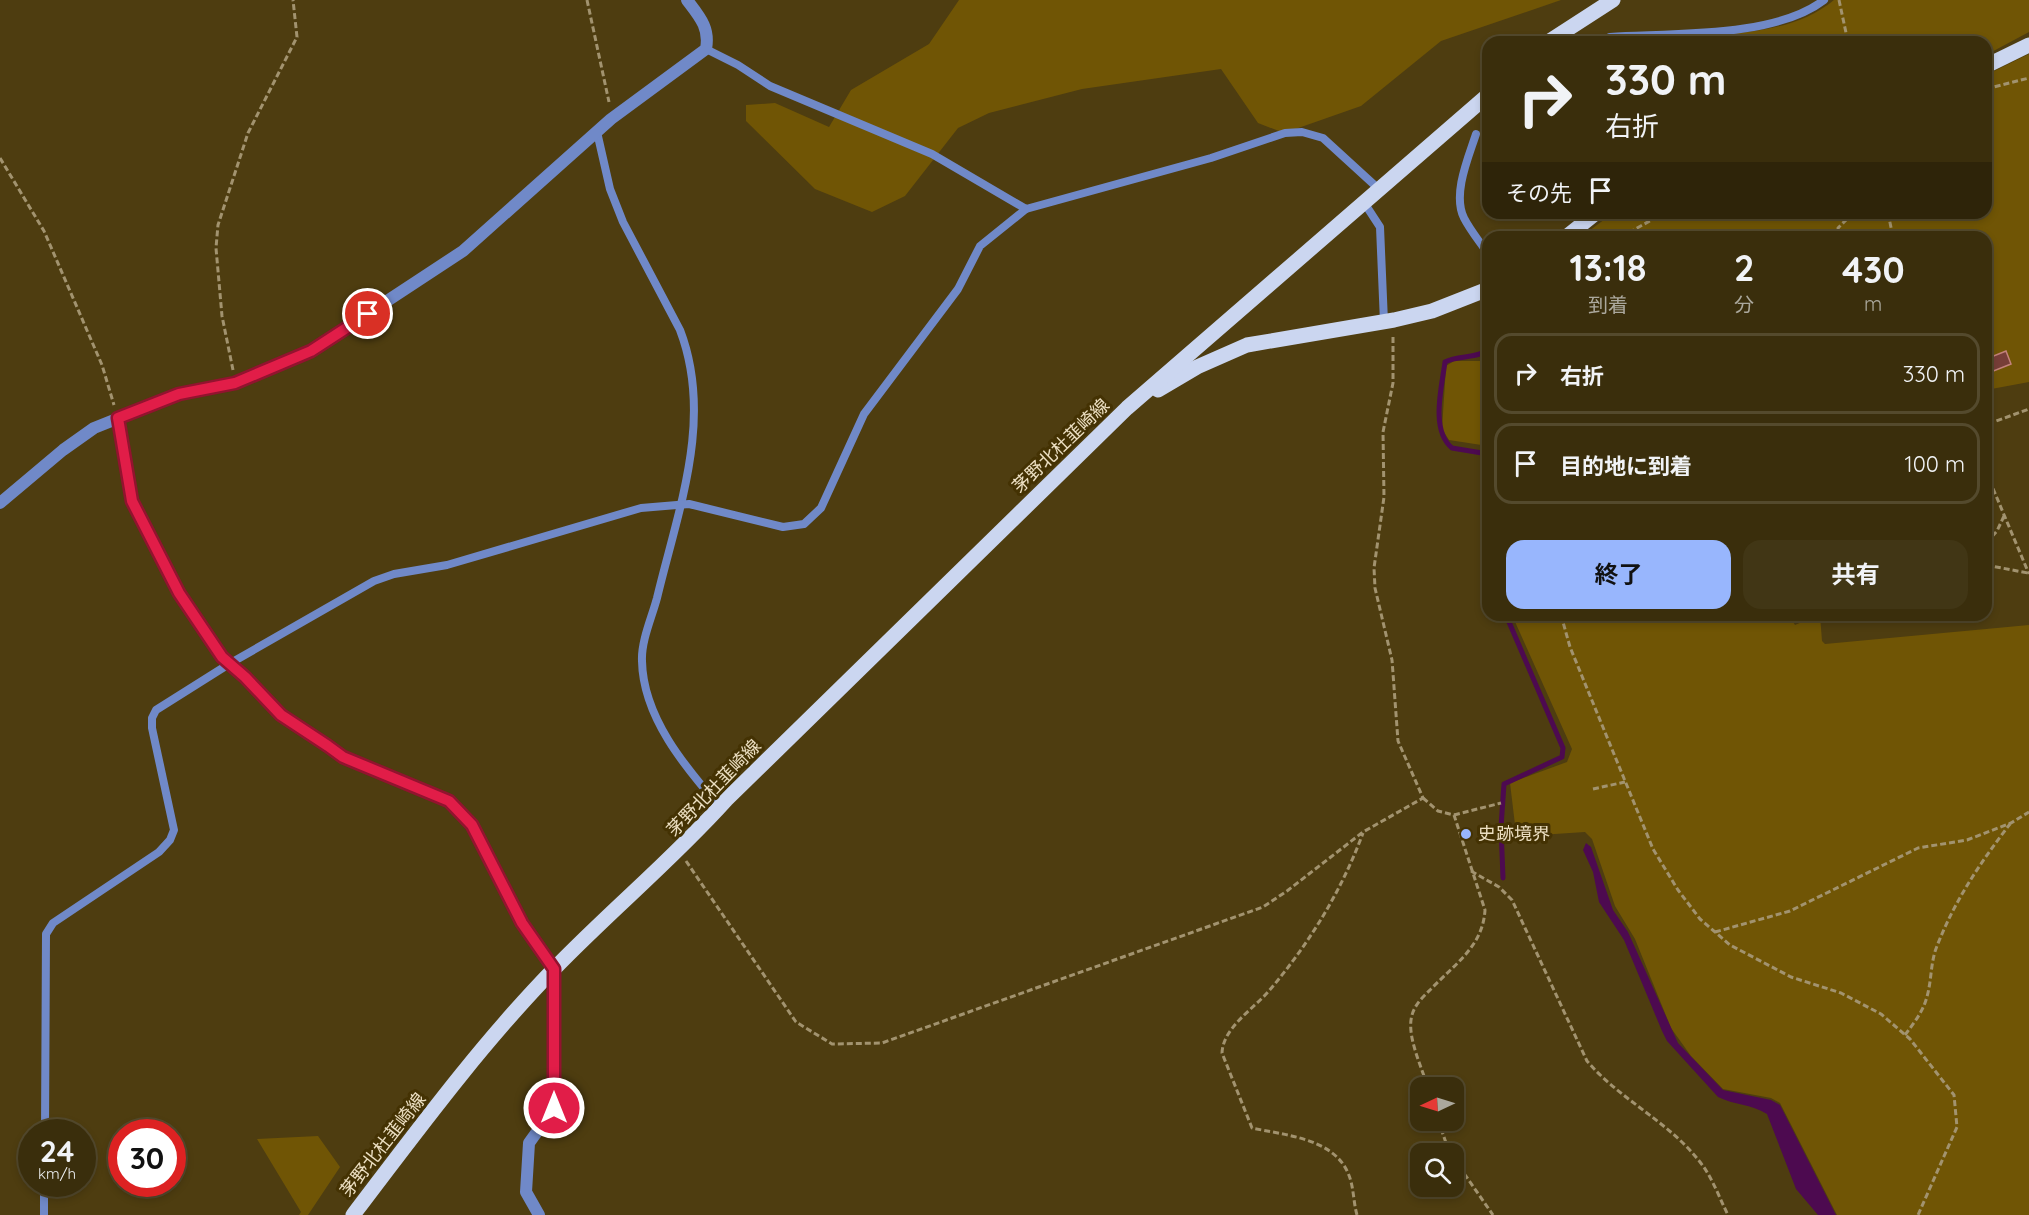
<!DOCTYPE html>
<html lang="ja">
<head>
<meta charset="utf-8">
<style>
  :root { --surface:#3a2e0c; --page:#413615; --text:#f1f3f6; --muted:#aba89d; --line:#544a2d; --accent:#98b6fd }
  body { margin:0; font-family:Quicksand,"Noto Sans JP",sans-serif; background:var(--page); color:var(--text); height:100vh; display:flex; flex-direction:column; font-size:22px; white-space:nowrap }
  * { box-sizing:border-box; margin:0 }
  p { font-size:20px; color:var(--muted) }
  .icon { flex:none; width:33px; height:33px; fill:none; stroke:currentColor; stroke-width:2; stroke-linecap:round; stroke-linejoin:round }
  .map { position:relative; flex:1; overflow:hidden }
  .side { position:absolute; left:1482px; top:231px; width:510px; height:390px; display:flex; flex-direction:column; background:var(--surface); border-radius:18px; box-shadow:0 3px 9px #0003,0 0 0 2px var(--line) }
  .side>* { flex:none }
  .banner { position:absolute; left:1482px; top:36px; width:510px; height:183px; border-radius:18px; box-shadow:0 3px 9px #0003,0 0 0 2px var(--line); background:#3a2e0c; color:var(--text); overflow:hidden }
  .needle { width:39px; rotate:266deg }
  .controls { position:absolute; left:1410px; top:1077px; display:grid; gap:12px }
  .controls a { display:grid; place-items:center; width:54px; height:54px; border-radius:12px; background:var(--surface); box-shadow:0 3px 9px #0003,0 0 0 2px var(--line); font-size:30px }
  .speed { position:absolute; left:18px; top:1119px; display:flex; gap:12px; font-size:30px; font-weight:700; text-align:center }
  .speed>* { display:grid; place-content:center; width:78px; height:78px; border-radius:50%; background:var(--surface); box-shadow:0 3px 9px #0003,0 0 0 2px var(--line); line-height:1 }
  .speed small { font-size:15px; font-weight:400 }
  .speed .limit { border:9px solid #d22; background:#fff; color:#111 }
  .pin { position:absolute; display:grid; place-items:center; width:51px; height:51px; color:#fff; margin:-26px; border:3px solid #fff; border-radius:50%; box-shadow:0 2px 6px #0007 }
  .me { position:absolute; width:66px; margin:-33px; rotate:0deg; stroke-linejoin:round; filter:drop-shadow(0 0 4px #0008) }
  .turn { display:flex; align-items:center; gap:21px; height:126px; padding:0 24px; font-size:27px }
  .turn .icon { width:78px; height:78px; stroke-width:2.5 }
  .turn b { display:block; font-size:42px; line-height:51px }
  .then { display:flex; align-items:center; height:57px; padding:0 24px; background:#0003; gap:12px; font-size:22px }
  .eta { display:flex; justify-content:space-evenly; align-items:center; height:102px; text-align:center }
  .eta b { font-size:36px; font-weight:700; line-height:42px }
  .primary-button { display:flex; gap:12px; margin-top:auto; padding:12px 24px }
  .primary-button a { flex:1; height:69px; border-radius:18px; background:var(--accent); color:#111; font-size:24px; font-weight:700; line-height:69px; text-align:center }
  .primary-button a+a { background:var(--page); color:var(--text) }
  ul { padding:0; list-style:none }
  li { display:flex; align-items:center; gap:18px; height:81px; margin:0 12px 9px; padding:0 12px; border:3px solid var(--line); border-radius:18px }
  li div { flex:1 }
  li b { display:block; font-size:22px }
  li em { font-style:normal }
  .map>svg:first-child { display:block }
  .green { fill:#705505 }
  .water { fill:#4d0a50 }
  .lines { fill:none; stroke-linecap:round; stroke-linejoin:round }
  .stream { stroke:#4d0a50; stroke-width:5 }
  .building { fill:#773e38; stroke:#c3827b; stroke-width:1.5 }
  .path { stroke:#a2936f; stroke-width:3; stroke-dasharray:6 3; stroke-linecap:butt }
  .lane { stroke:#7089c8; stroke-width:8 }
  .street { stroke:#7089c8; stroke-width:12 }
  .primary { stroke:#cbd6f0; stroke-width:15 }
  .route-casing { stroke:#92132f; stroke-width:15 }
  .route { stroke:#e11d48; stroke-width:10 }
  .poi-dot { fill:#98b6fd; stroke:#443203; stroke-width:2 }
  .labels { text-anchor:middle; stroke-width:6; stroke-linejoin:round; paint-order:stroke }
  .street-label { font-size:18px; fill:#ecdfc2; stroke:#443203 }
  .poi-label { font-size:18px; fill:#ecdfc2; stroke:#443203; text-anchor:start }
</style>
</head>
<body>
<div class="map">
<svg width="2029" height="1215" viewBox="0 0 2029 1215">
  <rect width="100%" height="100%" fill="#4e3d10"/>
  <g class="green">
    <polygon points="959,0 1561,0 1441,41 1361,106 1284,133 1258,123 1221,69 1082,89 989,113 958,128 905,196 872,212 815,189 746,121 746,105 775,103 829,127 851,90 929,44"/>
    <path d="M 1834,0 L 2029,0 L 2029,32 L 1986,55 L 1986,42 L 1689,42 L 1696,37 C 1745,32 1795,32 1834,0 Z"/>
    <polygon points="2029,54 2029,382 1986,390 1986,237 1581,237 1613,213 1986,213 1986,75"/>
    <polygon points="1454,361 1488,361 1488,446 1449,440 1442,429 1446,366"/>
    <polygon points="1512,615 1789,615 1795,625 1802,622 1802,615 1820,615 1822,641 1825,644 2029,625 2029,1215 1837,1215 1780,1103 1771,1098 1723,1089 1691,1056 1671,1028 1635,939 1615,906 1592,839 1585,832 1523,836 1516,833 1510,783 1567,762 1572,749"/>
    <polygon points="318,1136 340,1167 308,1215 299,1215 301,1212 257,1139"/>
  </g>
  <path class="water" d="M 1586,843 L 1591,847 L 1613,910 L 1628,932 L 1678,1043 L 1723,1090 L 1771,1100 L 1780,1105 L 1836,1215 L 1818,1215 L 1796,1189 L 1767,1114 C 1751,1104 1734,1105 1718,1097 L 1667,1041 L 1662,1031 L 1624,940 L 1599,902 L 1593,872 L 1583,850 Z"/>
  <g class="lines">
    <g class="stream">
      <polyline points="1488,314 1485,326 1488,331"/>
      <path d="M 1488,350 C 1476,359 1458,355 1445,362 C 1442,386 1430,430 1452,448 L 1488,454"/>
      <polyline points="1503,878 1501,827 1504,784 1562,757 1563,748 1506,615"/>
    </g>
  </g>
  <polygon class="building" points="2006,351 2011,364 1986,374 1986,359"/>
  <g class="lines">
    <g class="path">
      <polyline points="587,0 609,102"/>
      <polyline points="1839,0 1848,42"/>
      <polyline points="1986,89 2029,78"/>
      <polyline points="0,158 44,231 102,365 114,405"/>
      <polyline points="1728,213 1773,213"/>
      <polyline points="1888,213 1893,237"/>
      <polyline points="1621,237 1664,213"/>
      <polyline points="1844,237 1839,233 1838,228 1853,213"/>
      <polyline points="233,370 222,316 216,248 218,225 248,133 297,37 293,0"/>
      <polyline points="1986,422 1986,435"/>
      <polyline points="1988,424 2029,409"/>
      <polyline points="1986,472 2029,574"/>
      <polyline points="1986,543 1997,531 2004,516"/>
      <polyline points="1986,565 2028,573"/>
      <polyline points="1561,615 1570,647 1653,849 1678,890 1700,919 1730,945 1791,977 1841,993 1881,1014 1910,1039 1954,1095 1957,1127 1918,1215"/>
      <polyline points="1593,789 1625,782"/>
      <path d="M 1423,798 L 1438,811 L 1454,815 L 1485,910 C 1483,946 1455,964 1431,989 C 1424,996 1415,1004 1412,1015 C 1406,1036 1422,1067 1428,1088"/>
      <polyline points="1454,815 1501,803"/>
      <polyline points="686,861 796,1022 832,1044 882,1043 1263,907 1287,891 1363,832 1423,798 1398,741 1392,660 1375,588 1374,568 1384,497 1383,432 1393,383 1393,337"/>
      <path d="M 1471,871 L 1499,887 L 1512,900 L 1587,1061 C 1621,1101 1672,1123 1703,1166 C 1713,1180 1720,1199 1728,1215"/>
      <polyline points="1715,932 1790,911 1918,848 1967,840 2011,823 2029,812"/>
      <path d="M 1905,1035 C 1913,1024 1922,1013 1926,1000 C 1932,982 1930,963 1937,946 C 1955,900 1980,863 2010,824"/>
      <polyline points="1438,1120 1450,1154"/>
      <polyline points="1454,1159 1493,1215"/>
      <path d="M 1357,1215 C 1353,1201 1354,1186 1348,1173 C 1333,1138 1284,1135 1252,1128 L 1222,1053 C 1223,1028 1252,1010 1268,992 C 1309,944 1341,892 1363,833"/>
    </g>
    <g class="lane">
      <path d="M 1610,37 C 1672,33 1775,38 1824,0"/>
      <polyline points="706,49 738,65 770,86 932,154 1026,209 1211,158 1285,133 1302,132 1323,138 1381,191"/>
      <path d="M 597,132 L 610,189 L 623,222 L 680,330 C 714,419 678,510 657,598 C 652,617 641,641 642,661 C 643,717 685,767 720,807"/>
      <path d="M 1476,134 C 1469,156 1452,194 1464,218 C 1470,230 1480,242 1488,254"/>
      <polyline points="1365,204 1380,227 1384,322"/>
      <polyline points="45,1132 46,934 53,923 159,852 170,840 174,830 152,728 152,718 156,710 229,664 374,581 394,574 447,565 641,508 689,504 783,527 804,524 821,508 864,414 958,289 980,246 1026,209"/>
      <polyline points="44,1215 44,1184"/>
    </g>
    <g class="street">
      <polyline points="118,418 132,501 179,593 222,657 245,677 281,715 343,757 449,801 473,825 522,923 554,969 554,1108 529,1143 526,1192 539,1215"/>
      <path d="M 0,503 L 63,450 L 94,428 L 179,394 L 235,383 L 311,351 L 463,251 L 611,119 L 706,49 C 710,28 700,17 687,0"/>
    </g>
    <g class="primary">
      <polyline points="1548,42 1613,0"/>
      <polyline points="1986,66 2029,45"/>
      <polyline points="1566,237 1596,213"/>
      <polyline points="1158,390 1197,367 1247,345 1394,320 1432,311 1488,289"/>
      <path d="M 353,1215 C 417,1131 480,1045 554,969 C 610,911 672,860 726,800 L 1127,408 L 1488,95"/>
    </g>
  </g>
  <g class="lines">
    <defs>
      <polyline id="route" points="368,314 311,351 235,383 179,394 118,418 132,501 179,593 222,657 245,677 281,715 328,746 343,757 449,801 472,825 522,923 554,969 554,1108"/>
    </defs>
    <use href="#route" class="route-casing"/>
    <use href="#route" class="route"/>
  </g>
  <circle class="poi-dot" cx="1466" cy="834" r="6"/>
  <g class="labels">
    <g class="street-label">
      <text transform="translate(1061 446) rotate(-44)" y="6">茅野北杜韮崎線</text>
      <text transform="translate(714 788) rotate(-46)" y="6">茅野北杜韮崎線</text>
      <text transform="translate(383 1145) rotate(-52)" y="6">茅野北杜韮崎線</text>
    </g>
    <g class="poi-label">
      <text x="1478" y="840">史跡境界</text>
    </g>
  </g>
</svg>
<div class="controls">
<a><svg class="needle" viewBox="-14 -14 28 28"><path d="M0-13l5 13h-10z" fill="#e53935"/><path d="M0 13l5-13h-10z" fill="#aba89d"/></svg></a>
<a><svg class="icon" aria-label="search" viewBox="0 0 24 24"><circle cx="10" cy="10" r="6"/><path d="M15 15l6 6"/></svg></a>
</div>
<div class="speed"><div>24<small>km/h</small></div><div class="limit">30</div></div>
<div class="pin" style="left:368px;top:314px;background:#d93025"><svg class="icon" aria-label="arrive" viewBox="0 0 24 24"><path d="M6 21V4h12l-3 4 3 4H6"/></svg></div>
<svg class="me" style="left:554px;top:1108px" viewBox="-20 -20 40 40"><circle r="17" fill="#e11d48" stroke="#fff" stroke-width="3"/><path d="M0-11L8 9 0 5-8 9z" fill="#fff"/></svg>
<div class="banner">
<div class="turn"><svg class="icon" aria-label="right" viewBox="0 0 24 24"><path d="M7 20v-9h11M14 6l5 5-5 5"/></svg><div><b>330 m</b>右折</div></div>
<div class="then">その先<svg class="icon" aria-label="arrive" viewBox="0 0 24 24"><path d="M6 21V4h12l-3 4 3 4H6"/></svg></div>
</div>
<section class="side">
<div class="eta">
<div><b>13:18</b><p>到着</p></div>
<div><b>2</b><p>分</p></div>
<div><b>430</b><p>m</p></div>
</div>
<ul>
<li><svg class="icon" aria-label="right" viewBox="0 0 24 24"><path d="M7 20v-9h11M14 6l5 5-5 5"/></svg><div><b>右折</b></div><em>330 m</em></li>
<li><svg class="icon" aria-label="arrive" viewBox="0 0 24 24"><path d="M6 21V4h12l-3 4 3 4H6"/></svg><div><b>目的地に到着</b></div><em>100 m</em></li>
</ul>
<div class="primary-button"><a>終了</a><a>共有</a></div>
</section>
</div>
</body>
</html>
